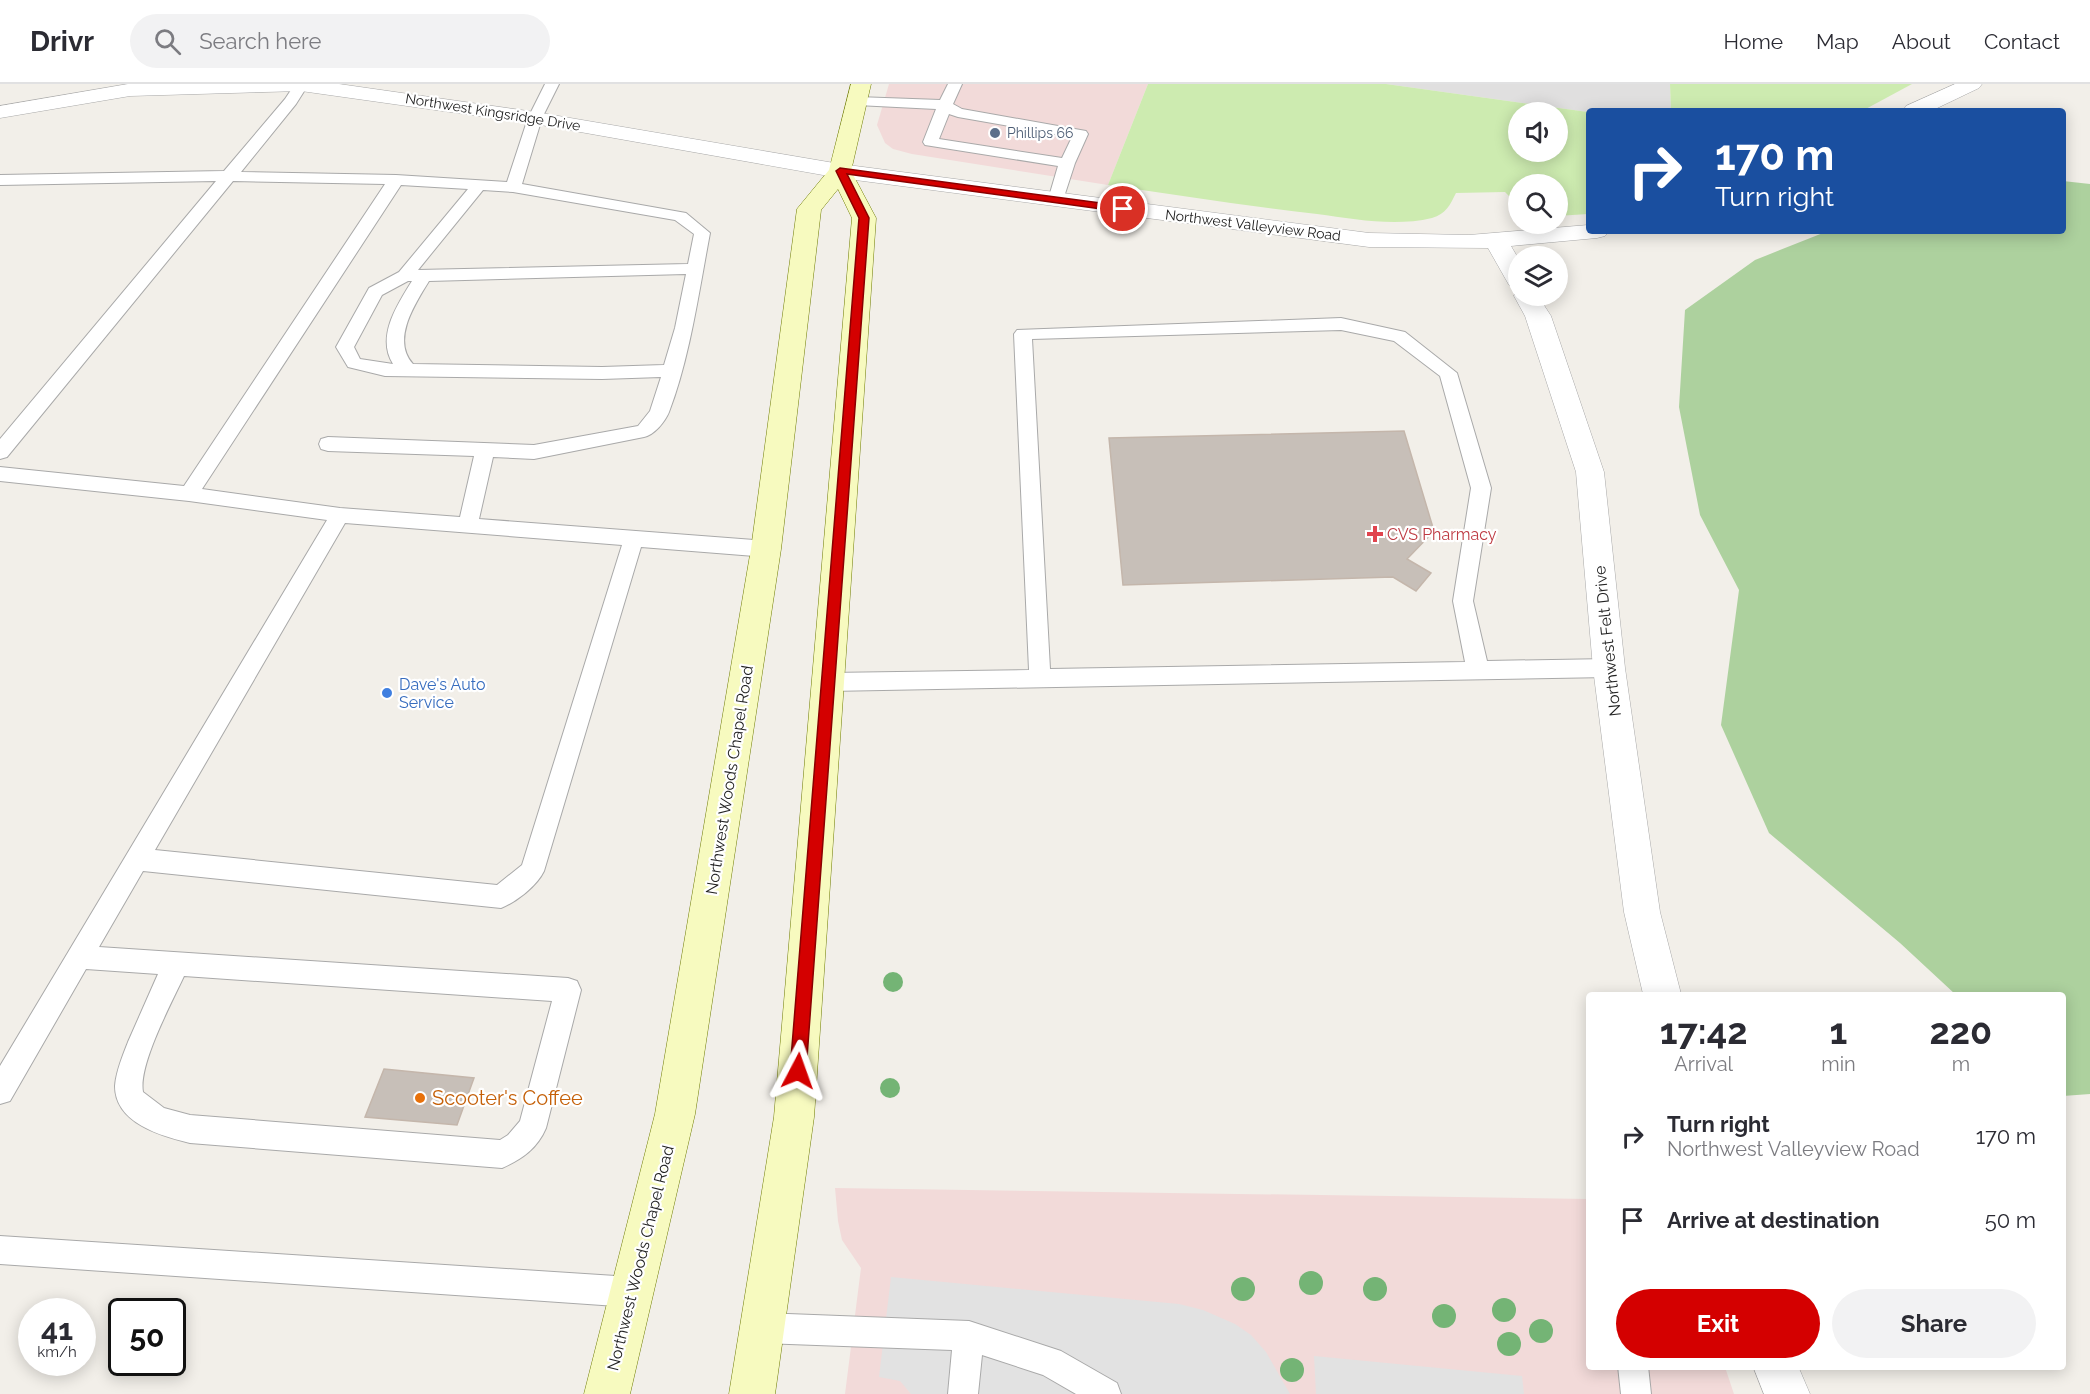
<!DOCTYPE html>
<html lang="en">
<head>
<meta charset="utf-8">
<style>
  :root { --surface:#fff; --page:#f2f2f3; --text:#2b2b33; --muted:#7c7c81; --line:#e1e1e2; --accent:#d40000 }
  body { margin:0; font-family:Raleway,sans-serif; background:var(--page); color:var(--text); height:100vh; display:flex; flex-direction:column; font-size:22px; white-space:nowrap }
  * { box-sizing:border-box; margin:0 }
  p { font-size:20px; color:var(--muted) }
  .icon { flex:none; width:33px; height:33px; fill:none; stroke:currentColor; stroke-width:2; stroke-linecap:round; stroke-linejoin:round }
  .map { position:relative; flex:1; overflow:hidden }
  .panel { position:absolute; left:1586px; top:908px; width:480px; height:378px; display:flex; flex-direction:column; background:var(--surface); border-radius:6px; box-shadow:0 3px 15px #0003 }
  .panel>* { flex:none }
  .hud { position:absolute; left:1586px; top:24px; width:480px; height:126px; border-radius:6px; box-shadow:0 3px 15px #0003; background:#1a4fa0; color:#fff; overflow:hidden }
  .controls { position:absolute; left:1508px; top:18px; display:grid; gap:12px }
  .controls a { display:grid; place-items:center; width:60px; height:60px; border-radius:50%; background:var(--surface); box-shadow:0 3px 15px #0003; font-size:30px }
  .speed { position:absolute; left:18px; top:1214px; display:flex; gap:12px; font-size:30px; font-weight:700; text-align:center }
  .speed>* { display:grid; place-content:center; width:78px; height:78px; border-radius:50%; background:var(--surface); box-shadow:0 3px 15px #0003; line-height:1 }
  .speed small { font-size:15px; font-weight:400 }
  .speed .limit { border:3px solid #111; border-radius:9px; background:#fff; color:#111 }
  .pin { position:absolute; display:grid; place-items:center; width:51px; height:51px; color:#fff; margin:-26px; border:3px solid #fff; border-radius:50%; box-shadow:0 2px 6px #0007 }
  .me { position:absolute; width:66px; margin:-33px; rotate:4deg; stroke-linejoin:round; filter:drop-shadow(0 0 4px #0008) }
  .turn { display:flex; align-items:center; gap:21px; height:126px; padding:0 30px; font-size:27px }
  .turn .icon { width:78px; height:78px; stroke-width:2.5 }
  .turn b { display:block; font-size:42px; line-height:51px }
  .eta { display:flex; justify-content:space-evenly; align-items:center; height:102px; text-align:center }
  .eta b { font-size:36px; font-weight:700; line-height:42px }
  .primary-button { display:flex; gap:12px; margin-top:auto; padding:12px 30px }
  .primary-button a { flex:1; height:69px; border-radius:36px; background:var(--accent); color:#fff; font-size:24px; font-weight:700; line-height:69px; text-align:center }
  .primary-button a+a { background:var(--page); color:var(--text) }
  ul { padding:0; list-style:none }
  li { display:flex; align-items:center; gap:18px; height:84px; padding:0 30px }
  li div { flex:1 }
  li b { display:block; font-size:22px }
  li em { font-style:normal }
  header { display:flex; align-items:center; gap:36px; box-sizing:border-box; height:84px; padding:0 30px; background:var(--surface); border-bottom:2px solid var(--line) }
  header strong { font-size:28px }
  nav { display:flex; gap:33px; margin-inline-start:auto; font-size:21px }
  .search { width:420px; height:54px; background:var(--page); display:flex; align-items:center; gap:15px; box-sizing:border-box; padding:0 21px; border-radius:33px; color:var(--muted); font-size:22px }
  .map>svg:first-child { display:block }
  .residential { fill:#e0dfdf }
  .commercial { fill:#f2dad9 }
  .grass { fill:#cdebb0; fill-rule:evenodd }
  .forest { fill:#add19e }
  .parking { fill:#e2e2e2 }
  .building { fill:#c7bfb8; stroke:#c4b6ab; stroke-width:1.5 }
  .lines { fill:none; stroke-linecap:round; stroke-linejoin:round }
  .lane-casing { stroke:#a9a9a9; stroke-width:2 }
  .street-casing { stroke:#a9a9a9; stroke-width:1 }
  .secondary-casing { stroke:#707d05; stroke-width:1 }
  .lane { fill:#fff; fill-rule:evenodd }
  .street { fill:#fff; fill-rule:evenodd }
  .secondary { fill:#f7fabf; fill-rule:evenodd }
  .tree { fill:#74b475 }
  .route { fill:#d40000; stroke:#8a0000; stroke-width:1.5 }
  .service-dot { fill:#5c6f8a; stroke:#fff; stroke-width:2 }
  .health-dot { fill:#e0444e; stroke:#fff; stroke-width:2 }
  .shop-dot { fill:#3f7fe0; stroke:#fff; stroke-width:2 }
  .food-dot { fill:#e8710a; stroke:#fff; stroke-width:2 }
  .labels { text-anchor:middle; stroke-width:4.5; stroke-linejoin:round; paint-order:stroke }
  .far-street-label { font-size:14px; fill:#222; stroke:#fff }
  .far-service-label { font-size:14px; fill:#4e5e75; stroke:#fff; text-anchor:start }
  .health-label { font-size:16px; fill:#be3a42; stroke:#fff; text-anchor:start }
  .street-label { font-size:16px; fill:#222; stroke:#fff }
  .shop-label { font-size:16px; fill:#366cbe; stroke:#fff; text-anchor:start }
  .near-food-label { font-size:20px; fill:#c56008; stroke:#fff; text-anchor:start }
</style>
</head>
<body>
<header>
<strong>Drivr</strong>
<div class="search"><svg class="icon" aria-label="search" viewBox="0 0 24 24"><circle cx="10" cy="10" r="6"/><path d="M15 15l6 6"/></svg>Search here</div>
<nav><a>Home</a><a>Map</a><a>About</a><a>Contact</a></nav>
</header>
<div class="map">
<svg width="2090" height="1310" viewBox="0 0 2090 1310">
  <rect width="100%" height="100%" fill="#f2efe9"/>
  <polygon class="residential" points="1386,0 1670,0 1671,27 1588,28"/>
  <g class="commercial">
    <polygon points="889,0 1148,0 1108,101 912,70 893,65 885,59 877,41"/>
    <polygon points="835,1104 1588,1115 1588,1282 1725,1283 1734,1310 845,1310 861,1184 842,1156 838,1137"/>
  </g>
  <g class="grass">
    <path d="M 1148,0 L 1386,0 L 1588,28 L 1588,130 L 1557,132 L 1557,100 L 1518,100 L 1518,121 L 1505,108 L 1456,109 C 1450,121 1446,130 1432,134 C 1394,143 1355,135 1317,130 C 1247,122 1177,111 1108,101 ZM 1518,28 L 1557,28 L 1557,68 L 1518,68 Z"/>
    <polygon points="1670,0 1912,0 1862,27 1671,27"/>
  </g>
  <polygon class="forest" points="2063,97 2090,100 2090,1010 2063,1012 2062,910 1955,910 1900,859 1769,749 1721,641 1739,506 1700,431 1679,323 1685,226 1755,176 1828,147 2062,147"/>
  <g class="parking">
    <polygon points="891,1193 1179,1220 1203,1226 1235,1240 1251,1251 1266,1268 1290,1310 911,1310 900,1297 879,1293"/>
    <polygon points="1314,1272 1522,1292 1524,1310 1316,1310"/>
  </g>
  <g class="building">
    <polygon points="1404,347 1434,447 1407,475 1431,489 1416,507 1393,493 1123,501 1109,354"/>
    <polygon points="384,985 474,994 457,1041 365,1033"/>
  </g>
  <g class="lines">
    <defs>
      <g id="lane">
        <path d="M 295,0 L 308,1 L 296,20 L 241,88 L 396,91 L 507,98 L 528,34 L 545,0 L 559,0 L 542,34 L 522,100 L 686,129 L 710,149 C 699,207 690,273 669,328 C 665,338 654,351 644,353 L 534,375 L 493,373 L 479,435 L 766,457 L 773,460 L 776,465 L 773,470 L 766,473 L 641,463 L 544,787 C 537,802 516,818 501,824 L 143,787 L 99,863 L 568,894 L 577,897 L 581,906 L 546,1044 C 537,1065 522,1075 502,1084 L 190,1059 C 161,1052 115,1039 115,1002 C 116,987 123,971 128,958 C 138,935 148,913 158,890 L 86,885 L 10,1017 L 0,1020 L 0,982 L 327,436 L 189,417 L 0,397 L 0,383 L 184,402 L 385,100 L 233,97 L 7,373 L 0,375 L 0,355 L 216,97 L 0,101 L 0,91 L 224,87 L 285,15 ZM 401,101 L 468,105 L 399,188 L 369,204 L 336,263 L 348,283 L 385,292 L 602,295 L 661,293 L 650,327 L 638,342 L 534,361 L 328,353 L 321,355 L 319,360 L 321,365 L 328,367 L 474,372 L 460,433 L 340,424 L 202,405 ZM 483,106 L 513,108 L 675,136 L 694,150 L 688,180 L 418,186 ZM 686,190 L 675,244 L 664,281 L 602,283 L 413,280 C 391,256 415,220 429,197 ZM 408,197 L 412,197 C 397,221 376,253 393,280 L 360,275 L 354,263 L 382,211 ZM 345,439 L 622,461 L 522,781 L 497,801 L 155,766 ZM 184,892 L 552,917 L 520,1037 L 508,1051 L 500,1056 L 190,1031 L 164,1024 L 143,1008 C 138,981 172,918 184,892 Z"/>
        <path d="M 948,0 L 962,0 L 953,20 L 962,25 L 1086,47 L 1088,50 L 1075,79 L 1062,119 L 1056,121 L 1048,116 L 1058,82 L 925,61 L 923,58 L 936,25 L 857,21 L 850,17 L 857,13 L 940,16 ZM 949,30 L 958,33 L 1072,53 L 1062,74 L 939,55 Z"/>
        <path d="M 1341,234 L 1405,248 L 1457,289 L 1491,404 L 1473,517 L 1487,577 L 1609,575 L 1617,578 L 1620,584 L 1617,590 L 1609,593 L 829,607 L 821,604 L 818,598 L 821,592 L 829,589 L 1029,586 L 1014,250 L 1017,246 ZM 1341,246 L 1394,257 L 1440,292 L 1471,404 L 1453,517 L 1465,578 L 1050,585 L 1032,255 Z"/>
        <polygon points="0,1152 631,1193 641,1198 646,1208 641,1218 631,1223 0,1180"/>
        <polygon points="762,1229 969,1237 1061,1267 1117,1299 1121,1310 1076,1310 1043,1291 982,1271 978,1310 948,1310 952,1266 762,1259 751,1255 747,1244 751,1233"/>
        <polygon points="1618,1282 1648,1282 1651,1310 1621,1310"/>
      </g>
      <g id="street">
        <polygon points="128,0 339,0 535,28 840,80 1369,149 1469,151 1588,141 1588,147 1609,147 1605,152 1597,154 1511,162 1518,174 1518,204 1509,201 1488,164 1369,163 840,94 535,40 301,7 130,12 0,34 0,22"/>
        <polygon points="1955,0 1982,0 1979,4 1931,27 1903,27 1906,22"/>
        <polygon points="1518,206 1518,212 1538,212 1551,232 1604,388 1625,584 1660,828 1681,910 1643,910 1624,828 1593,584 1576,388 1525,232 1514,212"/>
        <polygon points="1753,1282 1798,1282 1810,1310 1764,1310"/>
      </g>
      <polygon id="secondary" points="851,0 871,0 851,87 876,134 814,1033 775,1310 729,1310 774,1033 852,134 838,105 821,126 781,465 695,1030 630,1310 584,1310 655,1030 751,465 797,125 829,86"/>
    </defs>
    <use href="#lane" class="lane-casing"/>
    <use href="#street" class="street-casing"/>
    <use href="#secondary" class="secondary-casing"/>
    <use href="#lane" class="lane"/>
    <use href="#street" class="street"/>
    <use href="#secondary" class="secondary"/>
  </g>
  <g class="tree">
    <circle cx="893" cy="898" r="10"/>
    <circle cx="890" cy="1004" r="10"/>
    <circle cx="1311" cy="1199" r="12"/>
    <circle cx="1243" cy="1205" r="12"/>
    <circle cx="1375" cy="1205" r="12"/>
    <circle cx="1504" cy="1226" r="12"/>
    <circle cx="1444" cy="1232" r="12"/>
    <circle cx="1541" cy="1247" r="12"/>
    <circle cx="1509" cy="1260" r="12"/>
    <circle cx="1292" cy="1286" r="12"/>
  </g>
  <polygon class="route" points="840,84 1123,122 1128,125 1123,128 847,90 869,134 806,987 804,993 798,995 792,993 790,987 859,134 836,87"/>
  <circle class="service-dot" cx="995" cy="49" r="6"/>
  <path class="health-dot" d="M1372 441h6v6h6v6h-6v6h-6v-6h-6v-6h6z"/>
  <circle class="shop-dot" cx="387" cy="609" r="6"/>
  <circle class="food-dot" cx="420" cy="1014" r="6"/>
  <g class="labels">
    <g class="far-street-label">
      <text transform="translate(493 28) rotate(9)" y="5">Northwest Kingsridge Drive</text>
      <text transform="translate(1253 141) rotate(7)" y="5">Northwest Valleyview Road</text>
    </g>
    <g class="far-service-label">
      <text x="1007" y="54">Phillips 66</text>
    </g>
    <g class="health-label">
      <text x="1387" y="456">CVS Pharmacy</text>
    </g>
    <g class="street-label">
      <text transform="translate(1607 557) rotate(-96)" y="6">Northwest Felt Drive</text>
      <text transform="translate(729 696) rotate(-81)" y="6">Northwest Woods Chapel Road</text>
      <text transform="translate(640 1174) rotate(-76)" y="6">Northwest Woods Chapel Road</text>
    </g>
    <g class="shop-label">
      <text x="399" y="606">Dave's Auto<tspan x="399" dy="18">Service</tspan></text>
    </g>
    <g class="near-food-label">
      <text x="432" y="1021">Scooter's Coffee</text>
    </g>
  </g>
</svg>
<div class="controls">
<a><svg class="icon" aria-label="sound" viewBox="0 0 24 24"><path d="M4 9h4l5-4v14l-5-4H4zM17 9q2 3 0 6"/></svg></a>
<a><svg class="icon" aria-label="search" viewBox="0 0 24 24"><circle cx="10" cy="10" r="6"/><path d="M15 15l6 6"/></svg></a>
<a><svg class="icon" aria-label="layers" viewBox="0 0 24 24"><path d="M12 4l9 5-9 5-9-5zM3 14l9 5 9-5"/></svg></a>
</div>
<div class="speed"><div>41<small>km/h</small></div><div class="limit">50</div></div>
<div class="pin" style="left:1123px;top:125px;background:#d93025"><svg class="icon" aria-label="arrive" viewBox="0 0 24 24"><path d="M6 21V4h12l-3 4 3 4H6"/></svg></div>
<svg class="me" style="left:798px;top:987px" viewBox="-20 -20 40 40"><path d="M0-17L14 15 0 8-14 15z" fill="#d40000" stroke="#fff" stroke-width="4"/></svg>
<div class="hud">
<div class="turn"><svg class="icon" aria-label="right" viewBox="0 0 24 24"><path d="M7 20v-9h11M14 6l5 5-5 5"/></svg><div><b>170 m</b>Turn right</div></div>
</div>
<section class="panel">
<div class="eta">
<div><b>17:42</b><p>Arrival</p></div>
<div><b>1</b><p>min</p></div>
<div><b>220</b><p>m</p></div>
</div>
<ul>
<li><svg class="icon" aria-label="right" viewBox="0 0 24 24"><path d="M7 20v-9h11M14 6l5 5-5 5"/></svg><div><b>Turn right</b><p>Northwest Valleyview Road</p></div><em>170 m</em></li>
<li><svg class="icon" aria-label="arrive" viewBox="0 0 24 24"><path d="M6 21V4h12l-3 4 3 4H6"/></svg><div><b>Arrive at destination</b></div><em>50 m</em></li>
</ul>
<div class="primary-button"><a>Exit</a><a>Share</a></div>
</section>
</div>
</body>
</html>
